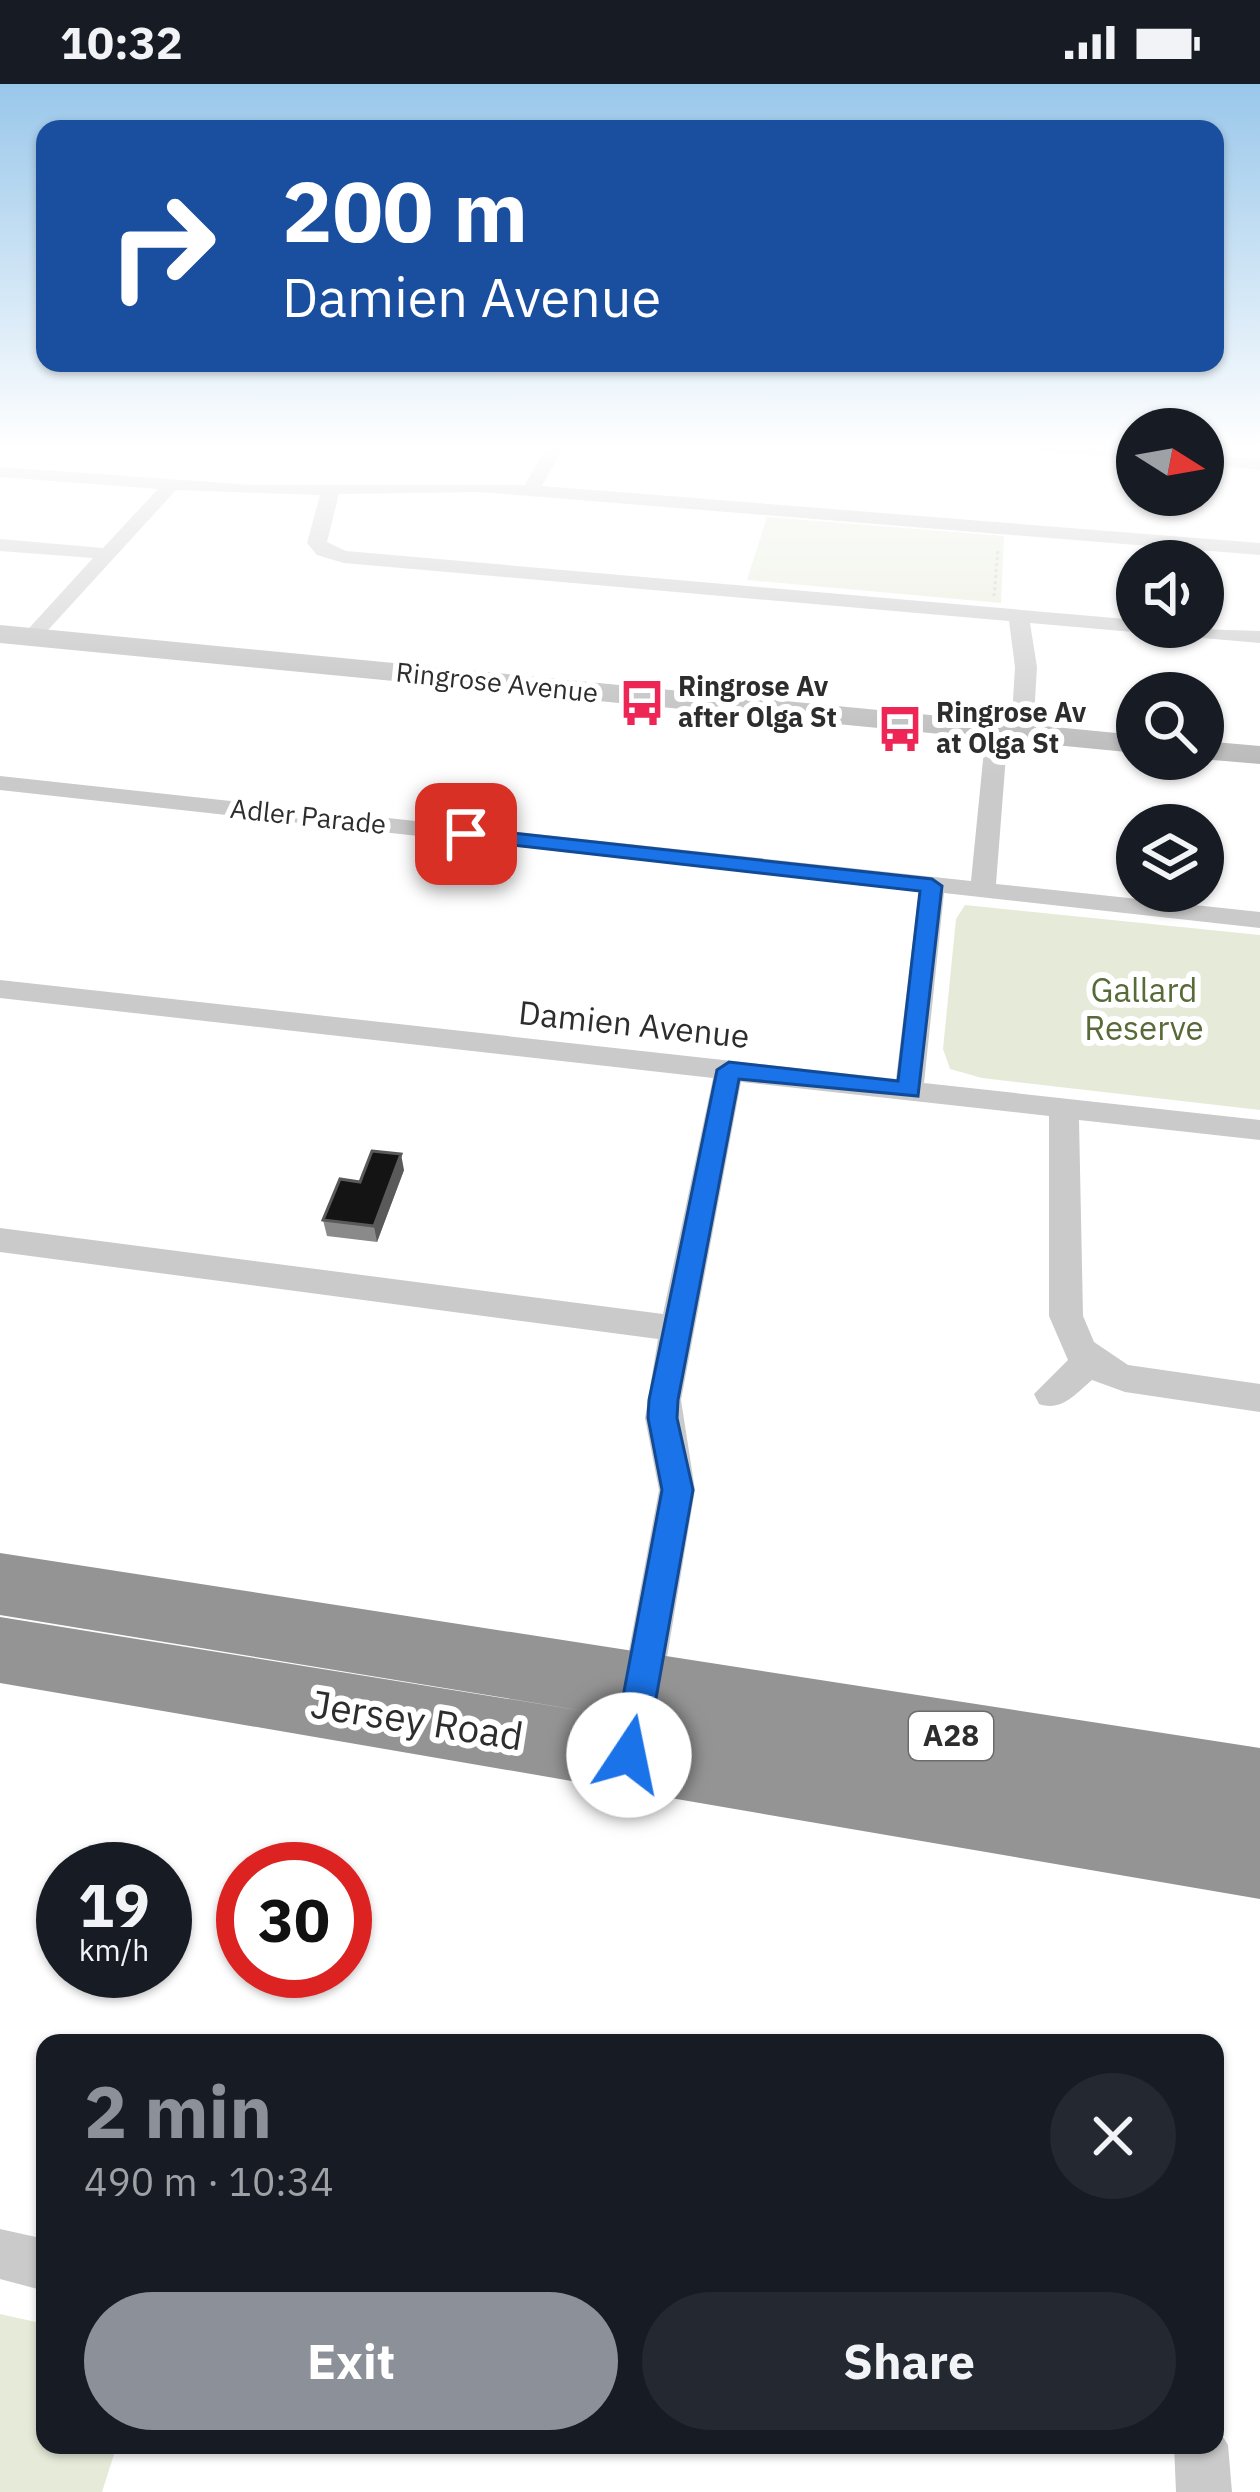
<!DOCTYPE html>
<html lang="en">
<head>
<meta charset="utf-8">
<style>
  :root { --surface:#171b24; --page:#242831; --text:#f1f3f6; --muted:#9ea1a6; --accent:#8c9099 }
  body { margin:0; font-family:"IBM Plex Sans",sans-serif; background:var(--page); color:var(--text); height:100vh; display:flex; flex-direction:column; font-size:45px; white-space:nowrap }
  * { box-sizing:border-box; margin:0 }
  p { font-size:39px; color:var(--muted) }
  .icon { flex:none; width:66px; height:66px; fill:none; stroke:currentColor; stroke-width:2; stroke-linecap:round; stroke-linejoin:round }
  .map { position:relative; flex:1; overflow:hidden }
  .drawer { position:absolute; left:36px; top:1950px; width:1188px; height:420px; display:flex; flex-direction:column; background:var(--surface); border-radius:24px; box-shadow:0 3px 9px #0004 }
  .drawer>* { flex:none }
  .guide { position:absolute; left:36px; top:36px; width:1188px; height:252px; border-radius:24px; box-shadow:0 3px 9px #0004; background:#1a4fa0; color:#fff; overflow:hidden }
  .needle { width:78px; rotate:101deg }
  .tools { position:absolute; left:1116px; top:324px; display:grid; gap:24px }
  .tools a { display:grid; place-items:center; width:108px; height:108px; border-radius:50%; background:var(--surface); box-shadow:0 3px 9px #0004; font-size:60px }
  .speed { position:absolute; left:36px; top:1758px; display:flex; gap:24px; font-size:60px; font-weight:700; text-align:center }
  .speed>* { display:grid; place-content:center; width:156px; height:156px; border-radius:50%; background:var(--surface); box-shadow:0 3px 9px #0004; line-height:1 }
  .speed small { font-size:30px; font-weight:400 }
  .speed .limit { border:18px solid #d22; background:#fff; color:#111 }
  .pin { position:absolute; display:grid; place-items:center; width:102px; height:102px; color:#fff; margin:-51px; border-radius:24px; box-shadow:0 6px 18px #0006 }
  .me { position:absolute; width:132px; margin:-66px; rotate:11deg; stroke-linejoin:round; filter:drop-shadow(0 0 9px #0008) }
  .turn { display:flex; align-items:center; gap:42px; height:252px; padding:0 48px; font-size:54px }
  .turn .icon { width:156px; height:156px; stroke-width:2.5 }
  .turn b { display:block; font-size:84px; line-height:102px }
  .round { display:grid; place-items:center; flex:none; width:126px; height:126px; border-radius:63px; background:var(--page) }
  .headline { display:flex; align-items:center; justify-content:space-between; height:204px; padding:0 48px }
  h1 { font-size:72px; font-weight:700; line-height:90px; color:var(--accent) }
  .primary-button { display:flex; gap:24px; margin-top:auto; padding:24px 48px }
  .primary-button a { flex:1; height:138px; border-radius:72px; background:var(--accent); color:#fff; font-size:48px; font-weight:700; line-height:138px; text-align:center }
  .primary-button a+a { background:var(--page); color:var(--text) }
  .status { display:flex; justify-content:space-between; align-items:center; height:84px; padding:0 60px; background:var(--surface); direction:ltr }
  .status svg { height:33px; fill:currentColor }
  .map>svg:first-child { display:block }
  .green { fill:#e6ebd9 }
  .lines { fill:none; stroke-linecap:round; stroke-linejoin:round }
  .path { stroke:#cacaca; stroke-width:3; stroke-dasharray:3 3; stroke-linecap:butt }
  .street { fill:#cacaca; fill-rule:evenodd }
  .secondary { fill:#b7b7b7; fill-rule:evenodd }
  .highway { fill:#949494; fill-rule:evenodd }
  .wall { fill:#8a8a8a }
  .shaded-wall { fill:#5a5a5a }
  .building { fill:#141414; stroke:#5a5a5a; stroke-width:3 }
  .route { fill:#1a73e8; stroke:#114b97; stroke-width:3 }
  .labels { text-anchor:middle; stroke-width:12; stroke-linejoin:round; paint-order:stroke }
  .far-street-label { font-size:27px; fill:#2d2d2d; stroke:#fff }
  .far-poi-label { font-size:27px; font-weight:bold; fill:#2d2d2d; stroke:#fff; text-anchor:start }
  .shield { fill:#fff; stroke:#6c6c6c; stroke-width:3 }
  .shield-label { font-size:30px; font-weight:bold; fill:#2d2d2d }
  .park-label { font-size:33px; fill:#586a38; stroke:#fff }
  .street-label { font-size:33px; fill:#2d2d2d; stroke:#fff }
  .near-street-label { font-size:39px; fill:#2d2d2d; stroke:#fff }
</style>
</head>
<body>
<div class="status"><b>10:32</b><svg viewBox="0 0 49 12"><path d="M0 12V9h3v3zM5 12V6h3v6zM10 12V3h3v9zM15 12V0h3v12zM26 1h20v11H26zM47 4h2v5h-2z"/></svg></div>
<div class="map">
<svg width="1260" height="2408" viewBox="0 0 1260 2408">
  <rect width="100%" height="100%" fill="#fff"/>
  <g class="green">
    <polygon points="767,433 1004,452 1001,519 747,496"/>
    <polygon points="965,821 1260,851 1260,1026 982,994 950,985 943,965 956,835"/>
    <polygon points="0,2230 45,2240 45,2361 117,2361 102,2408 0,2408"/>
  </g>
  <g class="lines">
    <polyline class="path" points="994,512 998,464"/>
    <g class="street">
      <polygon points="547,361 565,361 542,402 1260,459 1260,471 480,408 339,410 327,458 346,467 1137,536 1137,543 1260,547 1260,559 1030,539 1037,583 1033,649 1022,656 1011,649 1015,583 1009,537 344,479 317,471 307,459 320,411 176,406 38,557 21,553 93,474 0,467 0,455 103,464 158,405 0,393 0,383 253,401 525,401"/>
      <polygon points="1012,361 1137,365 1137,375 1021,366"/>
      <polygon points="1203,370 1260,376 1260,386 1203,380"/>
      <path d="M 997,639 L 1008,646 L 996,800 L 1260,828 L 1260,844 L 944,809 L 924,999 L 1260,1036 L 1260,1056 L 1079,1036 L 1083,1232 L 1094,1258 L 1128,1281 L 1260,1300 L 1260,1328 L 1125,1308 L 1092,1296 C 1075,1310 1062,1328 1039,1320 L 1034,1310 L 1068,1276 L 1049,1232 L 1049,1032 L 741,998 L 681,1316 L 695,1406 L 661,1609 L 655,1622 L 641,1628 L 627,1622 L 621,1609 L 659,1406 L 645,1334 L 658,1255 L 0,1168 L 0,1144 L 663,1230 L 713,994 L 0,914 L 0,896 L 896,995 L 919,807 L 0,706 L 0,692 L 971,797 L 986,646 Z"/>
      <polygon points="0,2145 45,2155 45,2207 0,2195"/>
      <polygon points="1215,2340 1228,2361 1232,2408 1176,2408 1174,2361 1215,2361"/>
    </g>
    <g class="secondary">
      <polygon points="0,541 1137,651 1137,669 0,559"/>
      <polygon points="1203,657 1260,662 1260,680 1201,675"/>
    </g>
    <polygon class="highway" points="0,1469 1260,1664 1260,1815 0,1599 0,1533 602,1630 0,1531"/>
  </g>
  <polygon class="wall" points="404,1086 377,1158 327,1152 323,1136 360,1098"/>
  <polygon class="shaded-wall" points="401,1070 404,1086 377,1158 374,1142"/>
  <polygon class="building" points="372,1067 401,1070 374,1142 323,1136 340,1095 360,1098"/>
  <linearGradient id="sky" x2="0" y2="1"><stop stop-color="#99c7ea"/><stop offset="0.52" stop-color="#fff"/><stop offset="1" stop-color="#fff" stop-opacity="0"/></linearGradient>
  <rect width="1260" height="698" fill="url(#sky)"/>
  <polygon class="route" points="466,744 932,795 942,802 918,1012 739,995 678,1316 677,1334 693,1406 646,1671 641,1682 629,1687 617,1682 612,1671 662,1406 648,1334 649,1316 717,986 729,978 898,997 920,807 459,755 459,746"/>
  <defs>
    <symbol id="bus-bare" viewBox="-9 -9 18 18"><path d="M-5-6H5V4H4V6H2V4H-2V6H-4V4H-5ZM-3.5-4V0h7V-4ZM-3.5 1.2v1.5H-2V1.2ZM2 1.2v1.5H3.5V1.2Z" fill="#ed2655" stroke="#fff" stroke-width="2.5" paint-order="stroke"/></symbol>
  </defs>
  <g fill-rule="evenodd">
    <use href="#bus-bare" x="609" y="586" width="66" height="66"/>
    <use href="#bus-bare" x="867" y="612" width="66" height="66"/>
  </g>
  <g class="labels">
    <g class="far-street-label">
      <text transform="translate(497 599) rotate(6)" y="9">Ringrose Avenue</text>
      <text transform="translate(308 733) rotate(6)" y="9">Adler Parade</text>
    </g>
    <g class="far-poi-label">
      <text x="678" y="612">Ringrose Av<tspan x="678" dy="31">after Olga St</tspan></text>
      <text x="936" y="638">Ringrose Av<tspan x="936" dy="31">at Olga St</tspan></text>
    </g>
    <rect class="shield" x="909" y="1628" width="84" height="48" rx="9"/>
    <g class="shield-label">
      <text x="951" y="1662">A28</text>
    </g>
    <g class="park-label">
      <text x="1144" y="918">Gallard<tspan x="1144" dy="38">Reserve</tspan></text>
    </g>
    <g class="street-label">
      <text transform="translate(634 940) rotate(6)" y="12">Damien Avenue</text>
    </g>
    <g class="near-street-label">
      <text transform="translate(417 1636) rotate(9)" y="14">Jersey Road</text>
    </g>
  </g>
</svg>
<div class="tools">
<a><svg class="needle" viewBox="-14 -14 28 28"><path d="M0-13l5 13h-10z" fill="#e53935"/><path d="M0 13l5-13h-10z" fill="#9ea1a6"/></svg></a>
<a><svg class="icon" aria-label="sound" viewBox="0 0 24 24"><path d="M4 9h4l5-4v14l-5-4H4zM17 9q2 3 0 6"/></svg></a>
<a><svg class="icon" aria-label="search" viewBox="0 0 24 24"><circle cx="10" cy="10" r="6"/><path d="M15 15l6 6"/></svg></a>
<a><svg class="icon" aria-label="layers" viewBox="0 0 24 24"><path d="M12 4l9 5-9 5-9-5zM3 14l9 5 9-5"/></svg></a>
</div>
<div class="speed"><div>19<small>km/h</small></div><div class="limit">30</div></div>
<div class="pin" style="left:466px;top:750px;background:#d93025"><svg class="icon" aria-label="arrive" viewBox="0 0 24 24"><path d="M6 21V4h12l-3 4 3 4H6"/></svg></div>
<svg class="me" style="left:629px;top:1671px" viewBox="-20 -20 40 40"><circle r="19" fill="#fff"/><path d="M0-13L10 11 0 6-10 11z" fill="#1a73e8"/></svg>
<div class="guide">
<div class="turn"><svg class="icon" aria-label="right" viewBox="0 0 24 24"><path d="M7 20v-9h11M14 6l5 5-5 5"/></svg><div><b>200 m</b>Damien Avenue</div></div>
</div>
<section class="drawer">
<div class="headline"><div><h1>2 min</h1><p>490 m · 10:34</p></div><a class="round"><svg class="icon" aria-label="close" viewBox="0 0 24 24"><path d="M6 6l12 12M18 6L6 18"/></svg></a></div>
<div class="primary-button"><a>Exit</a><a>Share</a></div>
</section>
</div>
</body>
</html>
